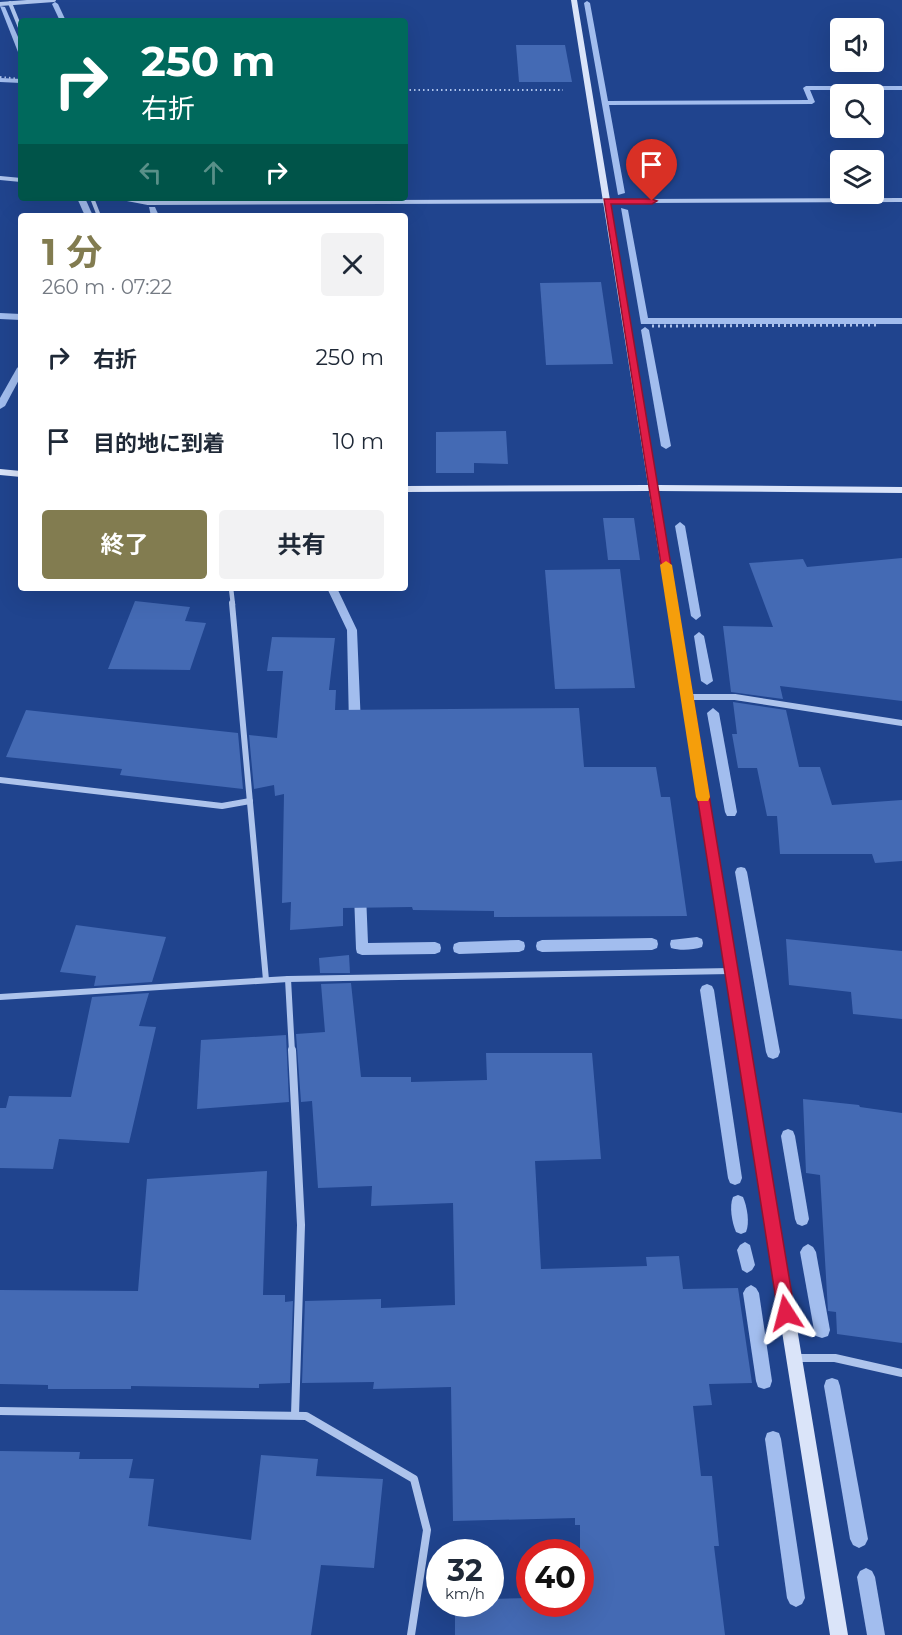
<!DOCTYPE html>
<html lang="ja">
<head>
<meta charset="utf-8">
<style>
  :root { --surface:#fff; --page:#f2f2f3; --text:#1f2937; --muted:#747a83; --accent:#827c50 }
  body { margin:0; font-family:Montserrat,"Noto Sans JP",sans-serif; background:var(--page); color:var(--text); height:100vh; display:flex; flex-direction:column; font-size:22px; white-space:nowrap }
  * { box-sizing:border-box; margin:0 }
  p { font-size:20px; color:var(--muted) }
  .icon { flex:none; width:33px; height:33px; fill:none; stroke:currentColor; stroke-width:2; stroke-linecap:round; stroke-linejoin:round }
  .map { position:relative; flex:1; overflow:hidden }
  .panel { position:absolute; left:18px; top:213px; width:390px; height:378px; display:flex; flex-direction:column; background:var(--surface); border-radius:6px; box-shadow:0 6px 24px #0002 }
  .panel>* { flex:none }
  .banner { position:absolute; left:18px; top:18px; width:390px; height:183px; border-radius:6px; box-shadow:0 6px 24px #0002; background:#00695c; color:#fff; overflow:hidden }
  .fabs { position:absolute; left:830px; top:18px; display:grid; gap:12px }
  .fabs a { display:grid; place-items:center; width:54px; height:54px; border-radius:6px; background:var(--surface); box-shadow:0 6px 24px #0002; font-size:30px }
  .speed { position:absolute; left:426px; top:1539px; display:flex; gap:12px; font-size:30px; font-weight:700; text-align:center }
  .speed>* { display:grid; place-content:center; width:78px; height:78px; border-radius:50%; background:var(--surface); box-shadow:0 6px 24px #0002; line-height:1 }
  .speed small { font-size:15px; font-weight:400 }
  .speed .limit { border:9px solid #d22; background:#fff; color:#111 }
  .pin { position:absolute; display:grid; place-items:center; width:51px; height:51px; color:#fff; margin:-62px -26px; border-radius:50% 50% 50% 0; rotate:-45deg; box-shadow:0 0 6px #0007 }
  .pin .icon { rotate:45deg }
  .me { position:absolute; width:66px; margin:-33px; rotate:351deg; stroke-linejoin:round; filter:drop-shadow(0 0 4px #0008) }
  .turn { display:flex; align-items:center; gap:21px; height:126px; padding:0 24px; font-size:27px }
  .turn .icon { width:78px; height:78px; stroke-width:2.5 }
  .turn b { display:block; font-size:42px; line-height:51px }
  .lanes { display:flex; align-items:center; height:57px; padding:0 24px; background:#0003; justify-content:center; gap:30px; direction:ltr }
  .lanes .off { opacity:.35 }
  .round { display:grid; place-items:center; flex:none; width:63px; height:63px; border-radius:6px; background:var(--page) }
  .headline { display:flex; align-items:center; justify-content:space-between; height:102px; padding:0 24px }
  h1 { font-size:36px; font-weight:700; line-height:45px; color:var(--accent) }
  .button { display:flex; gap:12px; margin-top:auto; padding:12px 24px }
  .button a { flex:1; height:69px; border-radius:6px; background:var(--accent); color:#fff; font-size:24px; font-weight:700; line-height:69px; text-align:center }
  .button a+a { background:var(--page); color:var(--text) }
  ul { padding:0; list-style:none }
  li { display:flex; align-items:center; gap:18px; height:84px; padding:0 24px }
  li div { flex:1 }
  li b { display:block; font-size:22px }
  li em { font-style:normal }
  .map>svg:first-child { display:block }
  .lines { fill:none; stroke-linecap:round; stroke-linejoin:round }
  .stream { fill:#a2bdee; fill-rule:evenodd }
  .building { fill:#446ab4 }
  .path-far1 { stroke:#aec4ec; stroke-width:2; stroke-dasharray:1.5 3; stroke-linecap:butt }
  .path { stroke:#aec4ec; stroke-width:3; stroke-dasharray:2 4; stroke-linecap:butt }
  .street-far3 { stroke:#aec4ec; stroke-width:4 }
  .street-far2 { stroke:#aec4ec; stroke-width:4.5 }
  .street-far1 { stroke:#aec4ec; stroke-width:6 }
  .street { stroke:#aec4ec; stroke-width:8 }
  .secondary { fill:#dae4f9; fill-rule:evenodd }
  .route { fill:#e11d48; stroke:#92132f; stroke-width:1.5 }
  .slow { fill:#f59e0b }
</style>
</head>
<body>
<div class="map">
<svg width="902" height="1635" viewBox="0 0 902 1635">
  <rect width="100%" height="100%" fill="#20448e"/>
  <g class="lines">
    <g class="stream">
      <polygon points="587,1 590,3 608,101 808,100 803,88 806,86 902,86 902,90 810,90 815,102 812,104 609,105 625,193 618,195 584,3"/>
      <polygon points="55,2 58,4 66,21 60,21 52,4"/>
      <polygon points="0,6 5,7 21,44 21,54 18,52"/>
      <polygon points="0,78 21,79 21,83 0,82"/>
      <polygon points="77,198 85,198 93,216 85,216"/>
      <polygon points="149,207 155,207 159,216 151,216"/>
      <polygon points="621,208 628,210 648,318 902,318 902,324 641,324"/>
      <polygon points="0,313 21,314 21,320 0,319"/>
      <polygon points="645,327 649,330 671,446 666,449 661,446 641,330"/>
      <polygon points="21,365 21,376 5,406 0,409 0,398 17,368"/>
      <polygon points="680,522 685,526 701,616 696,620 691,616 675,526"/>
      <polygon points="327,588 337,588 357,630 361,726 355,731 349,726 347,630"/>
      <polygon points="699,632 704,636 713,681 707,685 701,681 694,636"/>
      <polygon points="713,708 719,713 737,812 735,816 727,816 725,812 707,713"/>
      <polygon points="741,867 745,868 747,872 780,1052 778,1057 773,1059 768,1057 766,1052 735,872 737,868"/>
      <polygon points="360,888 364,890 366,894 368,943 435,942 440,944 441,948 440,952 435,954 362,955 357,953 356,949 354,894 356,890"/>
      <path d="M 697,937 L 702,939 L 703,943 L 702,947 C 693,950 680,951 671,948 L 670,944 L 671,940 Z"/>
      <polygon points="652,938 657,940 658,944 657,948 652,950 542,952 537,950 536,946 537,942 542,940"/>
      <polygon points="519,940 524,942 525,946 524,950 519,952 459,954 454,952 453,948 454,944 459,942"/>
      <polygon points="707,984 712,986 714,990 742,1178 740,1183 735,1185 730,1183 728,1178 700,990 702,986"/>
      <polygon points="788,1129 793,1131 795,1136 809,1219 807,1224 802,1226 797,1224 795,1219 781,1136 783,1131"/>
      <path d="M 738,1195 L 743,1197 C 747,1206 750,1223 746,1232 L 741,1234 L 736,1232 C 732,1223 729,1206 733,1197 Z"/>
      <polygon points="745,1242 750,1245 755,1265 752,1270 747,1273 742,1270 737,1250 740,1245"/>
      <polygon points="808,1244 813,1247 816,1252 830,1330 828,1336 822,1338 816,1336 814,1330 800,1252 803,1247"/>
      <polygon points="751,1285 756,1288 759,1293 772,1381 770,1387 764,1389 758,1387 756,1381 743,1293 746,1288"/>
      <polygon points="832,1378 838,1380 840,1386 868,1539 865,1545 859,1548 853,1545 850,1539 824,1386 826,1380"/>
      <polygon points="773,1431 779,1433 781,1439 805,1598 802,1604 796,1607 790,1604 787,1598 765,1439 767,1433"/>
      <polygon points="866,1568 872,1571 875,1577 885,1635 867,1635 857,1577 860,1571"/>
    </g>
  </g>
  <g class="building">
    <polygon points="516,45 565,45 572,82 519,82"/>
    <polygon points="601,282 613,364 546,365 540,283"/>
    <polygon points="506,431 508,464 474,463 474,473 436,473 436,432"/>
    <polygon points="603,518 634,518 640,560 608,560"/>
    <polygon points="902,558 902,701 780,686 783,699 731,692 723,626 773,627 749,563 803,559 807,567"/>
    <polygon points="620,569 635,688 555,689 545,570"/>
    <polygon points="135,601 190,607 185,621 206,623 190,670 108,669"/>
    <polygon points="272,637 335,638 329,690 336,690 335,710 579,708 584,767 656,767 661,797 670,797 687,916 494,917 494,911 413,910 412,907 343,908 343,926 290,930 291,902 282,903 284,794 275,796 274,785 254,789 249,735 277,738 283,671 267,671"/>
    <polygon points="733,702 786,710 799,767 820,767 832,805 902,800 902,861 875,863 872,854 780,854 777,816 767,816 757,768 738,768 732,734 737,734"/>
    <polygon points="26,710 238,733 243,789 120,775 122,769 6,757"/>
    <polygon points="76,925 166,937 152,982 94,986 96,976 60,972"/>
    <polygon points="786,939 902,951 902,1019 853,1014 851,992 789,985"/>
    <polygon points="349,955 350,973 320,973 319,958"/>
    <polygon points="351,983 361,1077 411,1077 411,1082 487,1080 486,1053 592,1053 601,1159 535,1161 541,1269 647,1266 646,1257 679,1256 683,1289 738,1288 752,1383 709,1384 712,1405 693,1406 701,1476 712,1476 719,1546 714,1546 725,1635 455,1635 455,1604 490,1604 490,1599 530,1598 530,1604 580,1604 580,1525 575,1525 575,1518 453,1521 451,1387 373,1389 374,1382 302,1383 305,1301 381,1299 381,1308 455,1305 453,1203 371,1206 372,1186 318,1188 312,1101 301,1102 296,1034 325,1032 321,984"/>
    <polygon points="149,993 139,1026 156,1027 129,1143 59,1139 53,1169 0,1168 0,1108 6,1108 9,1096 71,1097 92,997"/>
    <polygon points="286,1035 289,1102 197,1109 201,1040"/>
    <polygon points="803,1099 859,1105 860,1107 902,1113 902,1343 837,1334 836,1312 828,1311 820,1175 806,1173"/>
    <polygon points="267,1171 263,1295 285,1295 285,1302 293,1301 290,1383 259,1384 259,1388 131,1386 131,1389 48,1389 48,1385 0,1384 0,1290 138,1291 147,1179"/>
    <polygon points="0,1451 80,1452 79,1459 133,1459 129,1478 154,1479 148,1526 251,1540 261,1455 318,1459 316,1476 383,1479 374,1568 321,1565 311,1635 0,1635"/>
  </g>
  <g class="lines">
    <g class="path-far1">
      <polyline points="0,77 21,79"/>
      <polyline points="405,90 563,90"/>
    </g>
    <polyline class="path" points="652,326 879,325"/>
    <g class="street-far3">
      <polyline points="10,3 21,30"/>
      <polyline points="0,4 54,0"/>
      <polyline points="0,178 21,180"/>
      <polyline points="92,198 99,216"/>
      <polyline points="122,198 148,203 902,200"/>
    </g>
    <polyline class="street-far2" points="231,588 233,605"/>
    <g class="street-far1">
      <polyline points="232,603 266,980"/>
      <polyline points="687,697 735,697 902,723"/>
      <polyline points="0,780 222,806 250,801"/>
      <polyline points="288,979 292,1052"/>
      <polyline points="0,997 288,979 731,971"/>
    </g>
    <g class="street">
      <polyline points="292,1050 301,1225 295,1415"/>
      <polyline points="794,1358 835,1358 902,1373"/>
      <polyline points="0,1411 306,1416 414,1479 427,1530 411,1635"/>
    </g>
    <g class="secondary">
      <polygon points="571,0 577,0 657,485 902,487 902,493 658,491 848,1635 830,1635 649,491 405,492 405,486 648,485"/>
      <polygon points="0,469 21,471 21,477 0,475"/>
    </g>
  </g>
  <polygon class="route" points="604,199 652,199 657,201 652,204 611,204 795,1313 793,1319 786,1322 780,1319 778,1313"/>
  <polygon class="slow" points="666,561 672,565 710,797 708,801 698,801 696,797 660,565"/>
</svg>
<div class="fabs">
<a><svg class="icon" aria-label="sound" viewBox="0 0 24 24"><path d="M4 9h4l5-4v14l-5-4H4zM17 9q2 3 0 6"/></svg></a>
<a><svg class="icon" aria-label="search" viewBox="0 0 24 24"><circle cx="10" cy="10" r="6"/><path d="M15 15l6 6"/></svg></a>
<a><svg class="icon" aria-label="layers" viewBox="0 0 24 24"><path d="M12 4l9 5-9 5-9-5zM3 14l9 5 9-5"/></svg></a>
</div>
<div class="speed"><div>32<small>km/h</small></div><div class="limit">40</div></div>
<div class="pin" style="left:652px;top:201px;background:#d93025"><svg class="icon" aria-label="arrive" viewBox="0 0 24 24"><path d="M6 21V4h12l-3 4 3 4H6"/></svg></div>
<svg class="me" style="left:786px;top:1313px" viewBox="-20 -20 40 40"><path d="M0-17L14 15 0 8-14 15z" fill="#e11d48" stroke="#fff" stroke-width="4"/></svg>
<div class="banner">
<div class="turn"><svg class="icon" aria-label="right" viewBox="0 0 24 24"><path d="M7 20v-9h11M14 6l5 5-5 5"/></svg><div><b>250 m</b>右折</div></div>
<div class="lanes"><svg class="icon off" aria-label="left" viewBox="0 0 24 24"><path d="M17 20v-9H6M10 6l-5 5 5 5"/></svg><svg class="icon off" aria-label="ahead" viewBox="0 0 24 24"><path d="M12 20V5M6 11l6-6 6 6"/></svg><svg class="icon" aria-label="right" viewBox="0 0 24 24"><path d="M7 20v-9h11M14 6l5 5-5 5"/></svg></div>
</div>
<section class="panel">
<div class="headline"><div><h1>1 分</h1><p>260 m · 07:22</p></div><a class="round"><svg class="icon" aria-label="close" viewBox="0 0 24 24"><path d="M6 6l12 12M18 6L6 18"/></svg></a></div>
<ul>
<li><svg class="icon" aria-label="right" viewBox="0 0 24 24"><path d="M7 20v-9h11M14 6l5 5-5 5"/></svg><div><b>右折</b></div><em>250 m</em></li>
<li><svg class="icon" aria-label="arrive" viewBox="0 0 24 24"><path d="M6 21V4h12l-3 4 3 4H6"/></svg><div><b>目的地に到着</b></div><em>10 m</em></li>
</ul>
<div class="button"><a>終了</a><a>共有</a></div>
</section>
</div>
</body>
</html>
